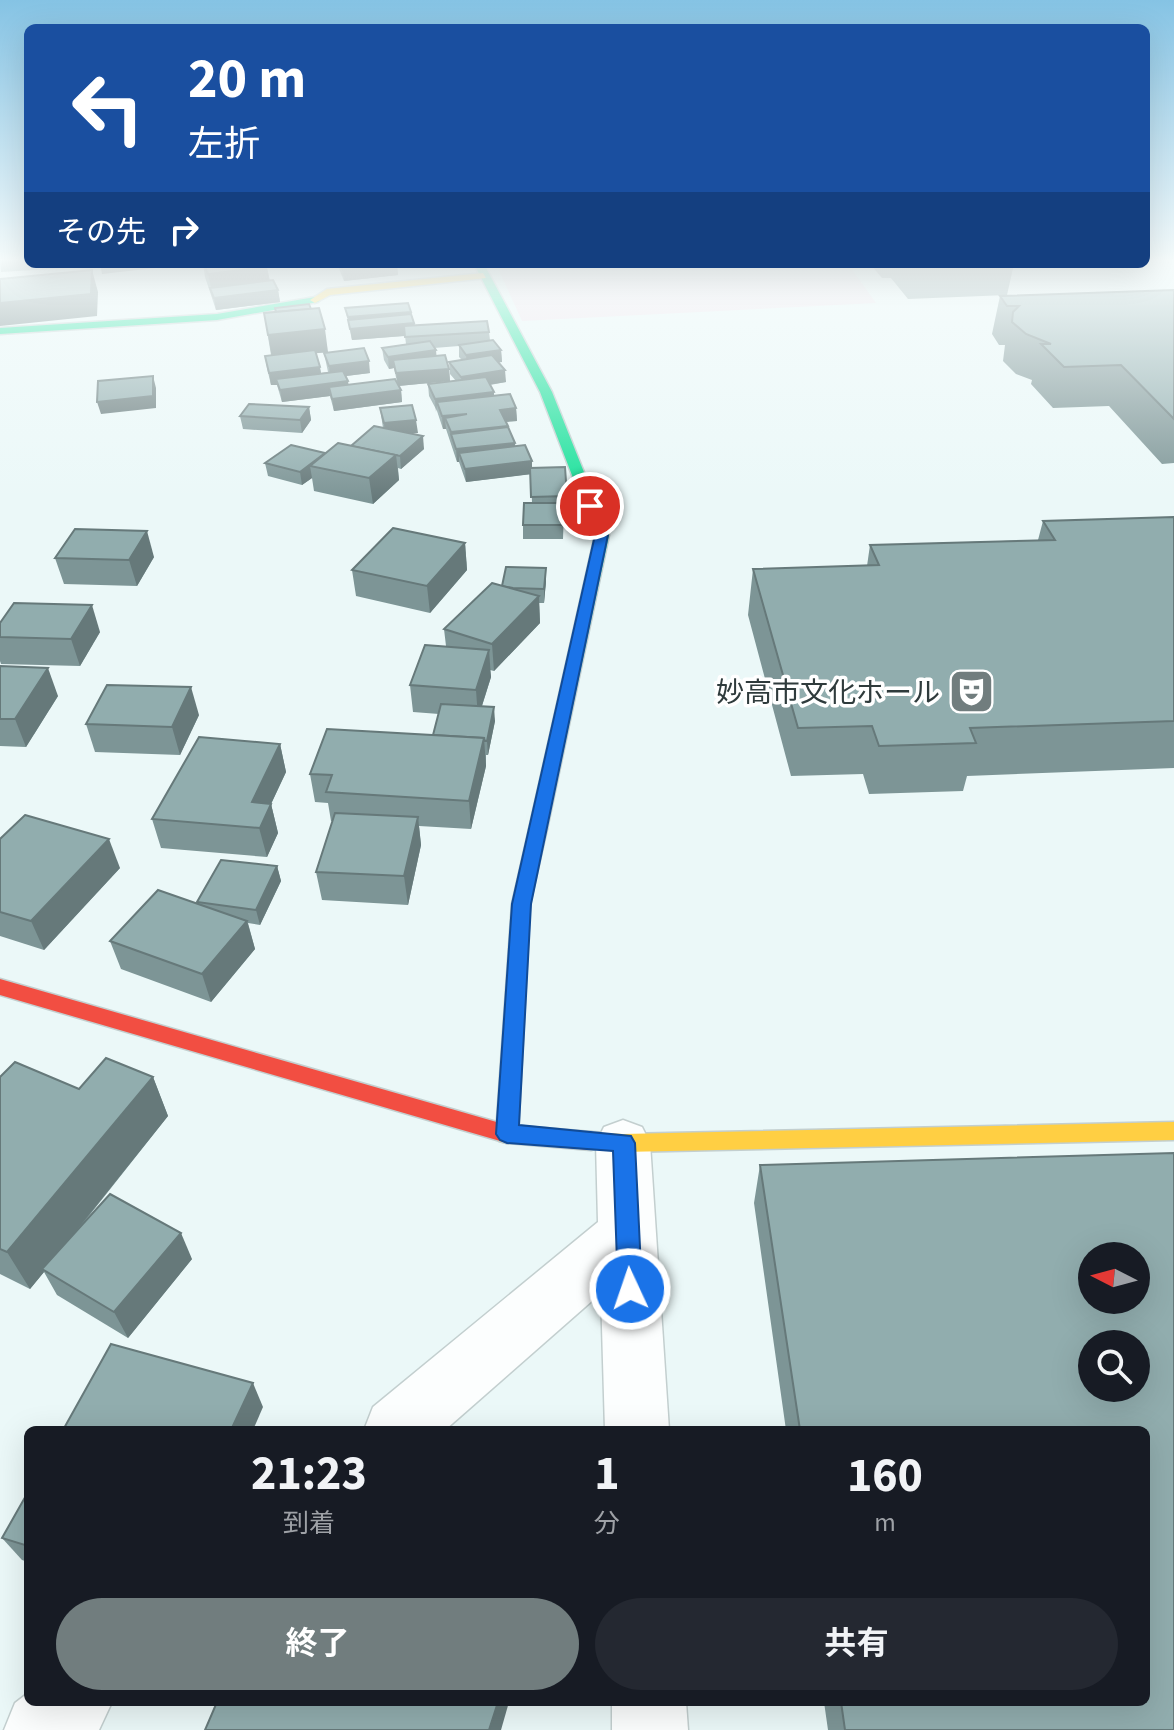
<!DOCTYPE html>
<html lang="ja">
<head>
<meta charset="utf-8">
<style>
  :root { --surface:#171b24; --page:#242831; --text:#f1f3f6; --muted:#9ea1a6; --accent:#717d7e }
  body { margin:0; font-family:"Source Sans 3","Noto Sans JP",sans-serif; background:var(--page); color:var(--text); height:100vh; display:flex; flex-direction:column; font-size:30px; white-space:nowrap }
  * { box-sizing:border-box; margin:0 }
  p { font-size:26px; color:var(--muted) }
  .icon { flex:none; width:44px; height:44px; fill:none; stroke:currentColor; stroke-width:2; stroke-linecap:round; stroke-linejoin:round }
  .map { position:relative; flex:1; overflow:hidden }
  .sheet { position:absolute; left:24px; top:1426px; width:1126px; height:280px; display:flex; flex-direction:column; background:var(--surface); border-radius:12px; box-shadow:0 8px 32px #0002 }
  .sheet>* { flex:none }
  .banner { position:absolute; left:24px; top:24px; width:1126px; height:244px; border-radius:12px; box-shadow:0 8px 32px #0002; background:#1a4fa0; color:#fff; overflow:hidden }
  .needle { width:52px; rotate:276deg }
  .tools { position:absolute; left:1078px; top:1242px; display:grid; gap:16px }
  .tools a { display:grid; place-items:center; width:72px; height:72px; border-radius:50%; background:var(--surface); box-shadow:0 8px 32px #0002; font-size:40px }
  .pin { position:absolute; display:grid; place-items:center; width:68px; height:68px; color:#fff; margin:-34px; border:4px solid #fff; border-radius:50%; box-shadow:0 2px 8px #0007 }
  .me { position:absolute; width:88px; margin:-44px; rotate:357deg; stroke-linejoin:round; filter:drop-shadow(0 0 6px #0008) }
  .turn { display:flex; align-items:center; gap:28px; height:168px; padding:0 32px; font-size:36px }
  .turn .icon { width:104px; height:104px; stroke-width:2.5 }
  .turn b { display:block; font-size:56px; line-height:68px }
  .then { display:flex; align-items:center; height:76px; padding:0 32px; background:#0003; gap:16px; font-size:30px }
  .eta { display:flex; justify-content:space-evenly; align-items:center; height:136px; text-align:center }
  .eta b { font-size:48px; font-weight:700; line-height:56px }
  .action { display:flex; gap:16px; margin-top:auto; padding:16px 32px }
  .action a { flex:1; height:92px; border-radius:48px; background:var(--accent); color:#fff; font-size:32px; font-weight:700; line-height:92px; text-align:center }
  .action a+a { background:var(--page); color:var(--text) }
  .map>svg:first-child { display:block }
  .green { fill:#f3e0ea }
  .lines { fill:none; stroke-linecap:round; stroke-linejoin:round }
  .street-casing { stroke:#c3cfcf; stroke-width:3 }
  .fast-casing { stroke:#c3cfcf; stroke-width:3 }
  .slow-casing { stroke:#c3cfcf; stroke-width:3 }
  .jam-casing { stroke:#c3cfcf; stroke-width:3 }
  .street { fill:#fcfefe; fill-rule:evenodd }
  .fast { fill:#16e098; fill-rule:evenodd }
  .slow { fill:#ffcf43; fill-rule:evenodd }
  .jam { fill:#f24e42; fill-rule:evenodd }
  .wall { fill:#7d9596; fill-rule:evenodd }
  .shaded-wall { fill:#66797a }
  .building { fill:#91adae; stroke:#66797a; stroke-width:2; fill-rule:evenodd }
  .route { fill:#1a73e8; stroke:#114b97; stroke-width:2 }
  .labels { text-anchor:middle; stroke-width:7; stroke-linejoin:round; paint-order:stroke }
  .poi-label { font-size:28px; fill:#2f3b3c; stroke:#fff; text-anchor:end }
</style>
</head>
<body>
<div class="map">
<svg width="1174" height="1730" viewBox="0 0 1174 1730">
  <rect width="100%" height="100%" fill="#ebf8f8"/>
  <polygon class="green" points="496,264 848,264 876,303 522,321"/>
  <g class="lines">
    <defs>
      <g id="street">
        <polygon points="623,1120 642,1127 650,1143 669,1430 605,1430 601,1293 445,1430 364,1430 373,1407 598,1222 596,1143 604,1127"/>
        <polygon points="28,1693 28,1702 112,1702 99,1730 4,1730 15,1703"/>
        <polygon points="612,1702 686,1702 688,1730 612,1730"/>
      </g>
      <g id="fast">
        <polygon points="474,264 484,264 552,392 609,535 547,829 538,835 529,829 595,535 540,392"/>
        <polygon points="315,297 320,300 318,302 217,320 0,334 0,328 217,314"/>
      </g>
      <g id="slow">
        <polygon points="483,273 486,278 330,295 315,303 310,300 327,289"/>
        <polygon points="538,823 547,829 530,904 518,1134 515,1141 507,1143 499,1141 496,1134 512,904 529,829"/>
        <polygon points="1174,1122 1174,1140 623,1152 583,1148 580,1141 583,1134 591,1132 623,1134"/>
      </g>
      <polygon id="jam" points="0,979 507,1125 591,1132 599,1134 602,1141 599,1148 591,1150 507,1143 0,995"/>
    </defs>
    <use href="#street" class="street-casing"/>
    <use href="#fast" class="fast-casing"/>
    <use href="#slow" class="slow-casing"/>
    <use href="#jam" class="jam-casing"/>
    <use href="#street" class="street"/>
    <use href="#fast" class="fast"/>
    <use href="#slow" class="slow"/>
    <use href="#jam" class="jam"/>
  </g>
  <g class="wall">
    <polygon points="203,264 266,264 270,281 278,290 280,302 216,310 205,277"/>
    <polygon points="337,264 397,264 398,275 344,281"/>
    <polygon points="870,264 1014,264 1007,295 908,299 891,278 882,278"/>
    <polygon points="1174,290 1174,463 1162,464 1109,406 1053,408 1031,384 1032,380 1016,374 1003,361 1005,345 999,345 992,334 1000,296"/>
    <polygon points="345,308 411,312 415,325 489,332 490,340 501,350 502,362 499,362 506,382 490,385 494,396 516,408 517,421 506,422 515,443 515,446 532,468 567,496 568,509 564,509 563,539 523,539 523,525 532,503 531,474 466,482 459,462 457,462 446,429 443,429 437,411 429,396 428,384 456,381 450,374 449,362 462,360 459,357 459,346 434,348 436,356 449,369 450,381 398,386 401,390 402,402 334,411 330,396 282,402 277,385 271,385 267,368 265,356 271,355 264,313 328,352 316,353 321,373 328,372 324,353 370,373 346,376 348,385 397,382 394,368 389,369 384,360 382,348 406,344 405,336 352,340"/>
    <polygon points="309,407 311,420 302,433 243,429 240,416"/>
    <polygon points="380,408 418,433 410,433 424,449 401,469 398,468 399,480 373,504 314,491 312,478 302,485 268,476 265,463 325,454 351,446 383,428"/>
    <polygon points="1174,517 1174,768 967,776 963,791 869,794 863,774 791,776 748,615 753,569 867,566 870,545 1038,540 1043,521"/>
    <polygon points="465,543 467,570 430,613 356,596 352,570"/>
    <polygon points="154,557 137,586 64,584 55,558"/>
    <polygon points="546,568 546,581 544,603 539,603 540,623 494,671 490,670 491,677 482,706 495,721 488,755 486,755 486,766 471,829 419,826 421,845 408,905 322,900 316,872 333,821 331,821 328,803 315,802 310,774 433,735 439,714 413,712 410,685 446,646 444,629 502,586"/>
    <polygon points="0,623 100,632 80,666 1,664 0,661"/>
    <polygon points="0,666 58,696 26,747 0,746"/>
    <polygon points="199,715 180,755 95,752 86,724"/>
    <polygon points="280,744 286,772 271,804 278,833 267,857 161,848 152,819"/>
    <polygon points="0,839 120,868 44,950 0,936"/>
    <polygon points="277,866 281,881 260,925 248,923 255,949 211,1002 121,969 110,941 198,904 197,902"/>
    <polygon points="0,1077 79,1089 153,1077 168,1116 77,1231 192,1259 128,1338 57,1295 44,1272 30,1289 0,1274"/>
    <path d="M 1174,1153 L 1174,1730 L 828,1730 L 824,1702 L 1146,1702 L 1146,1430 L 786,1430 L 754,1203 L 760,1165 ZM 1092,1256 L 1136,1256 L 1136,1300 L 1092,1300 ZM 1092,1344 L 1136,1344 L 1136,1388 L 1092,1388 Z"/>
    <polygon points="28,1492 28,1562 22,1560 2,1538"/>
  </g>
  <g class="shaded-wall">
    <polygon points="0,258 28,258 28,264 69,264 68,268 1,272"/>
    <polygon points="100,264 191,264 102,274"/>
    <polygon points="397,264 398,275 344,281 343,270"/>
    <polygon points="267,267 271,288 213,296 208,274"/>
    <polygon points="92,270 98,292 97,316 0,326 0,303"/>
    <polygon points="278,290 280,302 216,310 214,298"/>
    <polygon points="411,312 412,323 414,323 415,335 352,340 348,317"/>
    <polygon points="325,329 328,352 272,358 268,335"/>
    <polygon points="436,350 437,362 393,360 394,368 389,369 388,357"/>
    <polygon points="501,350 502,362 467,367 466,355"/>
    <polygon points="369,361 370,373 330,378 329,366"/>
    <polygon points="320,367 322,379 276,379 277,385 271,385 269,373"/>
    <polygon points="449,369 450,381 398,386 396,373"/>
    <polygon points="505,370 506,382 462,389 461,377"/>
    <polygon points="153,376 156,388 156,408 101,414 97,402"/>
    <polygon points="348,381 350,394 329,387 330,396 282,402 280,390"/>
    <polygon points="401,390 402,402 334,411 332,399"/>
    <polygon points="494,392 494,405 437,402 436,412 435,399"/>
    <polygon points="309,407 311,420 302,433 300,420"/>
    <polygon points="516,408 517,421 501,422 500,410"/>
    <polygon points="467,414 445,418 446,429 443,429 442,416"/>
    <polygon points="416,420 418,433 385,436 384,423"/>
    <polygon points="508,426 508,438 451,434 452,445 451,432"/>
    <polygon points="423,436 424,449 401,469 400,456"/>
    <polygon points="515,443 516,456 459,453 459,462 457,462 456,449"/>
    <polygon points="325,453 310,466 312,478 302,485 300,472"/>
    <polygon points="396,455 399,480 373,504 369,478"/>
    <polygon points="532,461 532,474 466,482 465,469"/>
    <polygon points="147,531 154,557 137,586 129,560"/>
    <polygon points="465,543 467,570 430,613 427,586"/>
    <polygon points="546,568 546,581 544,603 544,589"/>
    <polygon points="539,596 540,623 494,671 492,644"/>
    <polygon points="92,605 100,632 80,666 71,639"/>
    <polygon points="489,650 491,677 478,718 476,690"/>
    <polygon points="48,668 58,696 26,747 15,719"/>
    <polygon points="191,687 199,715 180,755 172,727"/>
    <polygon points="494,707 495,721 488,755 487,741"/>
    <polygon points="484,738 486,766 471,829 469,801"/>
    <polygon points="280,744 286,772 271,804 278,833 267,857 252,802"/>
    <polygon points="418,817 421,845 408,905 404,876"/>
    <polygon points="109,839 120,868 44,950 31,921"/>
    <polygon points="277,866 281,881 260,925 256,910"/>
    <polygon points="247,921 255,949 211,1002 202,974"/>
    <polygon points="153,1077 168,1116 44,1271 42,1269 44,1272 30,1289 7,1252"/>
    <polygon points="181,1233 192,1259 128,1338 114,1312"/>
    <polygon points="253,1383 263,1407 253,1430 231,1430"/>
    <polygon points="498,1702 509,1702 501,1730 489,1730"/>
  </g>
  <g class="building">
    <polygon points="204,264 266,264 267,267 208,274"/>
    <polygon points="340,264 397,264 343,270"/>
    <polygon points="92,270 91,294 0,303 0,279"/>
    <polygon points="273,280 278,290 214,298 210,288"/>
    <polygon points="1174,290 1174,419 1121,365 1064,367 1041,344 1051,344 1026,334 1012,322 1013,312 1019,306 1007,306 1000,296"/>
    <polygon points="408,303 411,312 348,317 345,308"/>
    <polygon points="309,304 311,309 276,312 275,308"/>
    <polygon points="319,308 325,329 268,335 264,313"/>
    <polygon points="411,314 414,323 350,329 348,320"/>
    <polygon points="487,321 489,332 405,337 404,326"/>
    <polygon points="493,340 501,350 466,355 459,345"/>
    <polygon points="430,341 436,350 388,357 382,348"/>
    <polygon points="364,348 369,361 329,366 324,353"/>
    <polygon points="315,350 320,367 269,373 265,356"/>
    <polygon points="445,355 449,369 396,373 393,360"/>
    <polygon points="492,355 505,370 461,377 449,362"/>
    <polygon points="343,371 348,381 280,390 276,379"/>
    <polygon points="153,376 153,396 97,402 98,381"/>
    <polygon points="486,377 494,392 435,399 428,384"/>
    <polygon points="395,379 401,390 332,399 329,387"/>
    <polygon points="510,394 516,408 500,410 508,426 451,432 445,418 467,414 442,416 437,402"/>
    <polygon points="249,404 309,407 300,420 240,416"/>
    <polygon points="412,405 416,420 384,423 380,408"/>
    <polygon points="374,426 423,436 400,456 351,446"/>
    <polygon points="508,427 515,443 456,449 451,434"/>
    <polygon points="338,443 396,455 369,478 310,466"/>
    <polygon points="291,445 325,453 300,472 265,463"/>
    <polygon points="525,445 532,461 465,469 459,453"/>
    <polygon points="565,467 567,496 531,497 530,468"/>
    <polygon points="524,503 564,503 563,525 523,525"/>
    <polygon points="1174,517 1174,721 970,728 976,743 879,746 872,726 798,728 753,569 879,565 870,545 1055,540 1043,521"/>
    <polygon points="393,528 465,543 427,586 352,570"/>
    <polygon points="75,529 147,531 129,560 55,558"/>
    <polygon points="506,567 546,568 544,589 513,588 502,586"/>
    <polygon points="492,583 539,596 492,644 444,629"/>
    <polygon points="14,603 92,605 71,639 0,637 0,623"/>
    <polygon points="425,645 489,650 476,690 410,685"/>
    <polygon points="0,666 48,668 15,719 0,719"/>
    <polygon points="107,685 191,687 172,727 86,724"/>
    <polygon points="441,704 494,707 487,741 485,741 484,738 433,735"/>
    <polygon points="327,729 484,738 469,801 326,792 332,775 310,774"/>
    <polygon points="199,737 280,744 252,802 271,804 260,828 152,819"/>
    <polygon points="335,813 418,817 404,876 316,872"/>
    <polygon points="25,815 109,839 31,921 0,912 0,839"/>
    <polygon points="221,860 277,866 256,910 197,902"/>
    <polygon points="158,890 247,921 202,974 110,941"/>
    <polygon points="106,1058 153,1077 7,1252 0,1249 0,1077 15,1062 79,1089"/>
    <path d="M 1174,1153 L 1174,1730 L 845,1730 L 841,1702 L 1146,1702 L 1146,1430 L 800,1430 L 760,1165 ZM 1092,1256 L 1136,1256 L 1136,1300 L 1092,1300 ZM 1092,1344 L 1136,1344 L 1136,1388 L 1092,1388 Z"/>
    <polygon points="110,1194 181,1233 114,1312 42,1269"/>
    <polygon points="111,1344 253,1383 231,1430 63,1430"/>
    <polygon points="28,1492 28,1546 2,1538"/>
    <polygon points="217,1702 498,1702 489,1730 205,1730"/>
  </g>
  <linearGradient id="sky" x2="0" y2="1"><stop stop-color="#85c3e4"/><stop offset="0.52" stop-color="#f6fcfc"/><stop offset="1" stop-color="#f6fcfc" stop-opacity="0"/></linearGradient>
  <rect width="1174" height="500" fill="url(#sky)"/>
  <polygon class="route" points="586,503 595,503 608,535 531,904 519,1125 631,1136 635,1143 642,1289 639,1297 630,1301 622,1297 618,1289 613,1151 507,1143 500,1140 496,1134 512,904 595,535 584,506"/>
  <defs>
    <symbol id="theatre-square" viewBox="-11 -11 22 22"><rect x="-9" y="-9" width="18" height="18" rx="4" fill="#717d7e" stroke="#fff"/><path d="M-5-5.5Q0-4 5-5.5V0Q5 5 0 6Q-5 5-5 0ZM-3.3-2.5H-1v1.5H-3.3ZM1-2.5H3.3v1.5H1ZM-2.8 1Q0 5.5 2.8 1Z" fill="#fff"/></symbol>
  </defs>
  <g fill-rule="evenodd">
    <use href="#theatre-square" x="946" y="666" width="51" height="51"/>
  </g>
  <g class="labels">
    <g class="poi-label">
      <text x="940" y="702">妙高市文化ホール</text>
    </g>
  </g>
</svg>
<div class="tools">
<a><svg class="needle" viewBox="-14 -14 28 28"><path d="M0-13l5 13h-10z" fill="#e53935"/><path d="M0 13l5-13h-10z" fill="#9ea1a6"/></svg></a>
<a><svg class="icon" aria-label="search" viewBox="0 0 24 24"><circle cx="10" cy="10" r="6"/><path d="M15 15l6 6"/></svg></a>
</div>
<div class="pin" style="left:590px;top:506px;background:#d93025"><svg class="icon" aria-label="arrive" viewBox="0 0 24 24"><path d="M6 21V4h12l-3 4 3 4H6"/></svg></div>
<svg class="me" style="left:630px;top:1289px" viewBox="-20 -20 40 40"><circle r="17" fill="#1a73e8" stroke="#fff" stroke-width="3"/><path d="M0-11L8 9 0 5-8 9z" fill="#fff"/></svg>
<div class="banner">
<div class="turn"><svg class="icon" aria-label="left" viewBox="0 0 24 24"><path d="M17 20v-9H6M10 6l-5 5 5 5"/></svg><div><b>20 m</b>左折</div></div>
<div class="then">その先<svg class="icon" aria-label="right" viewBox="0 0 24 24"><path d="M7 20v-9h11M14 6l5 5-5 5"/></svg></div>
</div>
<section class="sheet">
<div class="eta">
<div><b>21:23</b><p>到着</p></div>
<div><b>1</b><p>分</p></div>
<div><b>160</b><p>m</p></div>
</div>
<div class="action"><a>終了</a><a>共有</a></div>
</section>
</div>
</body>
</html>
